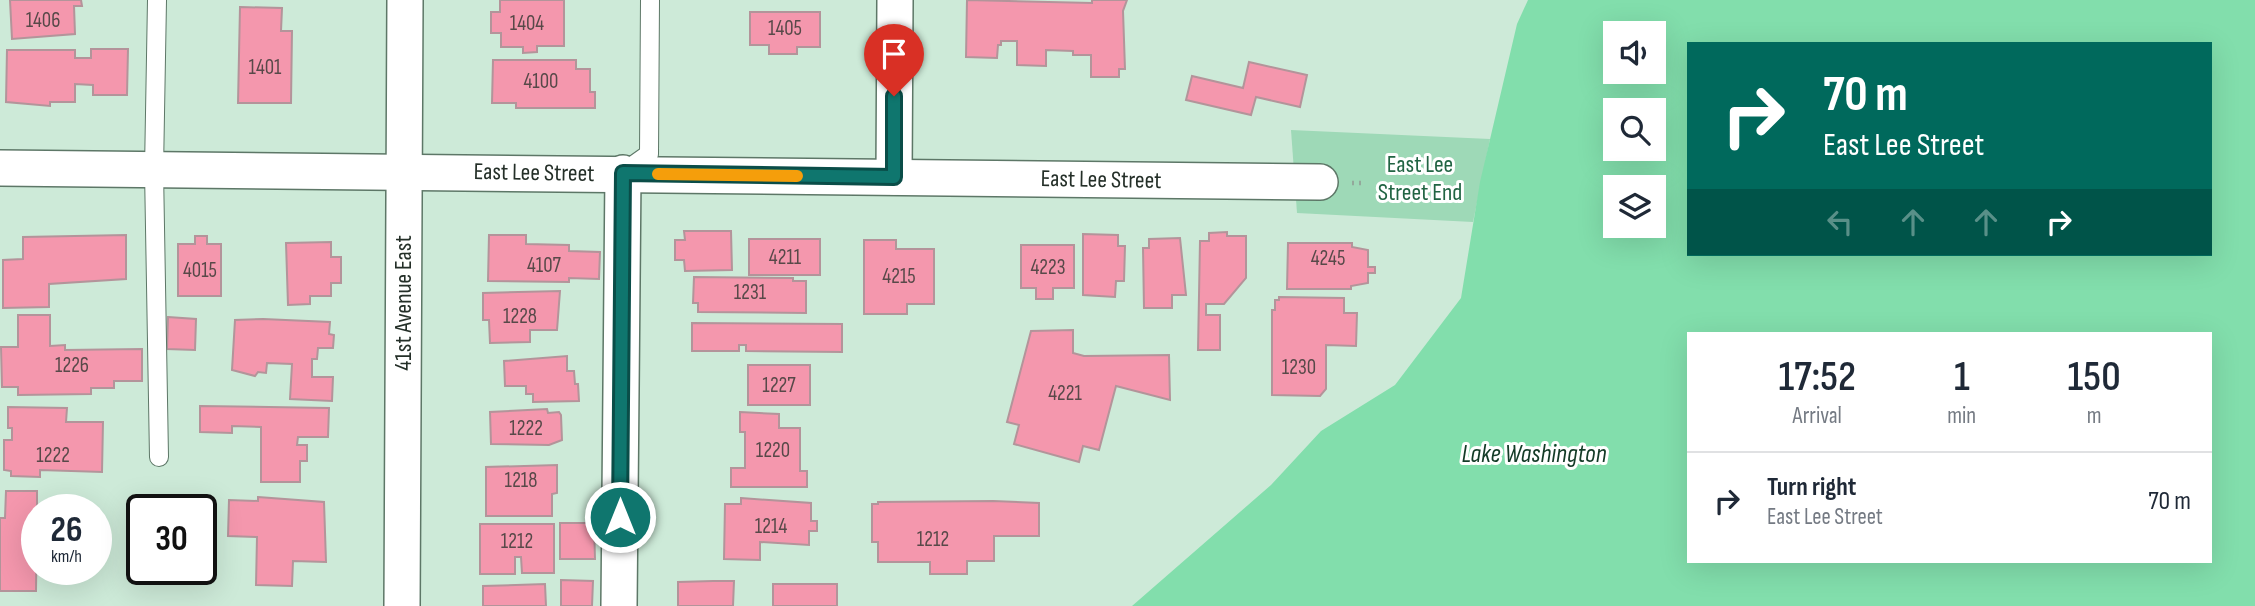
<!DOCTYPE html>
<html lang="en">
<head>
<meta charset="utf-8">
<style>
  :root { --surface:#fff; --page:#f2f2f3; --text:#1f2937; --muted:#747a83; --line:#e0e1e3 }
  body { margin:0; font-family:"Sofia Sans Condensed",sans-serif; background:var(--page); color:var(--text); height:100vh; display:flex; flex-direction:column; font-size:26px; white-space:nowrap }
  * { box-sizing:border-box; margin:0 }
  p { font-size:23px; color:var(--muted) }
  .icon { flex:none; width:38px; height:38px; fill:none; stroke:currentColor; stroke-width:2; stroke-linecap:round; stroke-linejoin:round }
  .map { position:relative; flex:1; overflow:hidden }
  .sheet { position:absolute; left:1687px; top:332px; width:525px; height:231px; display:flex; flex-direction:column; background:var(--surface); border-radius:0px; box-shadow:0 7px 28px #0002 }
  .sheet>* { flex:none }
  .top-card { position:absolute; left:1687px; top:42px; width:525px; height:214px; border-radius:0px; box-shadow:0 7px 28px #0002; background:#00695c; color:#fff; overflow:hidden }
  .controls { position:absolute; left:1603px; top:21px; display:grid; gap:14px }
  .controls a { display:grid; place-items:center; width:63px; height:63px; border-radius:0px; background:var(--surface); box-shadow:0 7px 28px #0002; font-size:35px }
  .speed { position:absolute; left:21px; top:494px; display:flex; gap:14px; font-size:35px; font-weight:700; text-align:center }
  .speed>* { display:grid; place-content:center; width:91px; height:91px; border-radius:50%; background:var(--surface); box-shadow:0 7px 28px #0002; line-height:1 }
  .speed small { font-size:18px; font-weight:400 }
  .speed .limit { border:4px solid #111; border-radius:10px; background:#fff; color:#111 }
  .pin { position:absolute; display:grid; place-items:center; width:60px; height:60px; color:#fff; margin:-72px -30px; border-radius:50% 50% 50% 0; rotate:-45deg; box-shadow:0 0 7px #0007 }
  .pin .icon { rotate:45deg }
  .me { position:absolute; width:77px; margin:-38px; rotate:0deg; stroke-linejoin:round; filter:drop-shadow(0 0 5px #0008) }
  .turn { display:flex; align-items:center; gap:24px; height:147px; padding:0 21px; font-size:32px }
  .turn .icon { width:91px; height:91px; stroke-width:2.5 }
  .turn b { display:block; font-size:49px; line-height:60px }
  .lanes { display:flex; align-items:center; height:66px; padding:0 21px; background:#0003; justify-content:center; gap:35px; direction:ltr }
  .lanes .off { opacity:.35 }
  .eta { display:flex; justify-content:space-evenly; align-items:center; height:119px; text-align:center }
  .eta b { font-size:42px; font-weight:600; line-height:49px }
  ul { padding:0; list-style:none }
  li { display:flex; align-items:center; gap:21px; height:98px; padding:0 21px; border-top:2px solid var(--line) }
  li div { flex:1 }
  li b { display:block; font-size:26px }
  li em { font-style:normal }
  .map>svg:first-child { display:block }
  .green { fill:#9ed9b7 }
  .water { fill:#82deac; fill-rule:evenodd }
  .building { fill:#f497ad; stroke:#b3949a; stroke-width:2 }
  .lines { fill:none; stroke-linecap:round; stroke-linejoin:round }
  .service-casing { stroke:#5d7767; stroke-width:20 }
  .minor-casing { stroke:#5d7767; stroke-width:38 }
  .path { stroke:#93a99b; stroke-width:4.5; stroke-dasharray:2 5; stroke-linecap:butt }
  .service { stroke:#fff; stroke-width:18 }
  .minor { stroke:#fff; stroke-width:35 }
  .route-casing { stroke:#0a4d48; stroke-width:18 }
  .route { stroke:#0f766e; stroke-width:12 }
  .slow { stroke:#f59e0b; stroke-width:12 }
  .labels { text-anchor:middle; stroke-width:6; stroke-linejoin:round; paint-order:stroke }
  .number-label { font-size:21px; fill:#584949 }
  .park-label { font-size:24px; fill:#216443; stroke:#fff }
  .street-label { font-size:24px; fill:#242f28; stroke:#fff }
  .water-label { font-size:26px; font-style:italic; fill:#133b27; stroke:#fff }
</style>
</head>
<body>
<div class="map">
<svg width="2255" height="606" viewBox="0 0 2255 606">
  <rect width="100%" height="100%" fill="#cdead8"/>
  <polygon class="green" points="1291,130 1490,139 1473,222 1297,213"/>
  <path class="water" d="M 1528,0 L 2255,0 L 2255,606 L 1132,606 L 1271,485 L 1321,431 L 1395,385 L 1461,298 L 1480,182 L 1517,24 ZM 1615,33 L 1654,33 L 1654,72 L 1615,72 ZM 1689,44 L 2210,44 L 2210,254 L 1689,254 ZM 1615,110 L 1654,110 L 1654,149 L 1615,149 ZM 1615,187 L 1654,187 L 1654,226 L 1615,226 ZM 1689,334 L 2210,334 L 2210,562 L 1689,562 Z"/>
  <g class="building">
    <polygon points="10,0 81,0 82,6 74,6 75,34 12,39"/>
    <polygon points="500,0 564,0 564,46 537,46 537,52 523,53 523,47 501,47 501,33 491,33 491,12 500,12"/>
    <polygon points="967,0 1092,3 1092,0 1127,0 1123,11 1125,69 1119,69 1119,77 1091,77 1091,55 1073,55 1073,51 1046,50 1046,66 1017,65 1017,41 1001,41 1001,45 998,45 997,58 966,57"/>
    <polygon points="240,7 282,8 281,31 292,31 291,103 238,103"/>
    <polygon points="750,12 820,12 820,47 797,47 797,54 769,54 769,45 750,45"/>
    <polygon points="91,49 128,49 127,95 93,95 93,85 75,84 75,102 50,102 50,106 6,102 7,50 75,50 75,58 91,58"/>
    <polygon points="493,60 576,60 576,69 590,69 590,92 595,92 595,108 516,108 516,103 492,103"/>
    <polygon points="1249,62 1307,75 1300,107 1256,97 1251,115 1186,100 1192,76 1243,88"/>
    <polygon points="684,231 731,231 732,270 685,271 684,260 675,260 675,240 685,240"/>
    <polygon points="1227,232 1227,236 1246,236 1246,278 1224,304 1206,304 1206,315 1220,315 1220,350 1198,350 1200,241 1209,241 1209,233"/>
    <polygon points="1083,234 1118,235 1118,246 1125,246 1124,281 1116,281 1115,297 1083,295"/>
    <polygon points="126,235 126,279 49,284 49,307 3,308 3,260 23,259 23,237"/>
    <polygon points="489,235 526,235 526,244 569,245 569,251 600,252 599,279 569,278 569,282 488,281"/>
    <polygon points="195,236 207,236 207,244 221,244 221,296 178,296 178,244 195,244"/>
    <polygon points="1180,238 1186,295 1172,295 1172,308 1144,308 1143,248 1149,248 1149,239"/>
    <rect x="749" y="239" width="71" height="36"/>
    <polygon points="864,240 896,240 896,249 934,249 934,304 907,304 907,314 864,314"/>
    <polygon points="331,242 331,257 341,257 341,283 331,283 331,296 310,296 310,304 288,305 286,243"/>
    <polygon points="1288,243 1352,243 1352,247 1368,250 1368,267 1375,267 1375,273 1368,273 1368,283 1351,286 1351,289 1287,289"/>
    <polygon points="1021,245 1074,245 1074,288 1053,288 1053,299 1036,299 1036,288 1021,288"/>
    <polygon points="694,277 793,278 793,281 806,281 806,313 698,312 698,303 693,303"/>
    <polygon points="560,291 557,330 530,330 530,342 490,343 489,320 483,320 483,293"/>
    <polygon points="1279,297 1344,298 1344,313 1357,313 1356,346 1326,345 1326,389 1320,396 1272,395 1272,310 1275,310 1275,300 1279,300"/>
    <polygon points="18,315 50,315 50,346 65,345 65,350 142,349 142,381 114,381 114,388 91,388 91,394 18,395 18,387 2,387 1,347 18,347"/>
    <polygon points="168,317 196,319 195,350 167,349"/>
    <polygon points="263,319 330,322 329,334 334,335 333,348 318,348 317,359 312,359 312,377 333,377 332,401 290,399 292,364 267,363 266,373 258,372 255,376 232,370 235,320"/>
    <polygon points="692,323 842,324 842,352 746,351 746,345 739,345 739,351 692,351"/>
    <polygon points="1073,330 1073,353 1084,356 1169,355 1170,400 1116,386 1099,450 1083,446 1079,462 1014,444 1019,425 1007,422 1031,331"/>
    <polygon points="567,356 567,371 574,371 575,384 578,384 579,401 533,402 533,394 526,394 526,386 505,386 504,361"/>
    <rect x="748" y="365" width="62" height="40"/>
    <polygon points="200,406 329,408 328,437 298,437 297,445 307,445 307,461 300,461 300,482 261,482 261,427 232,426 232,433 200,432"/>
    <polygon points="8,407 67,408 66,422 103,422 102,472 40,470 40,477 11,476 11,471 4,470 4,440 12,440 12,428 8,428"/>
    <polygon points="547,409 548,413 559,412 561,415 562,440 549,445 491,444 490,412"/>
    <polygon points="740,412 779,414 779,428 800,428 800,471 807,471 807,487 731,487 731,468 745,468 745,432 740,432"/>
    <polygon points="557,465 557,493 552,494 552,516 486,516 486,467"/>
    <polygon points="6,491 37,491 37,505 66,506 66,509 37,509 36,591 0,591 0,518 5,518"/>
    <polygon points="258,497 324,502 326,562 293,561 292,586 256,585 257,537 228,536 229,500 258,501"/>
    <polygon points="741,498 811,503 811,521 817,521 817,531 809,531 809,545 760,542 760,560 724,559 725,504 741,504"/>
    <polygon points="993,501 1039,503 1039,536 994,536 994,561 967,561 967,574 930,574 930,562 878,562 878,542 872,542 872,504 878,504 878,502"/>
    <polygon points="560,523 594,523 595,559 560,559"/>
    <polygon points="480,524 554,524 554,573 522,573 521,557 515,557 515,574 480,574"/>
    <polygon points="561,580 593,581 592,606 561,606"/>
    <polygon points="713,581 734,581 733,606 678,606 678,582"/>
    <polygon points="545,584 546,606 483,606 483,586"/>
    <rect x="773" y="584" width="64" height="22"/>
  </g>
  <g class="lines">
    <defs>
      <g id="service">
        <polyline points="157,0 154,170 159,457"/>
        <polyline points="625,171 649,154 650,0"/>
      </g>
      <g id="minor">
        <polyline points="0,168 1320,182"/>
        <polyline points="894,177 895,0"/>
        <polyline points="402,606 405,0"/>
        <polyline points="619,606 623,173"/>
      </g>
    </defs>
    <use href="#service" class="service-casing"/>
    <use href="#minor" class="minor-casing"/>
    <polyline class="path" points="1352,183 1364,183"/>
    <use href="#service" class="service"/>
    <use href="#minor" class="minor"/>
  </g>
  <g class="lines">
    <defs>
      <polyline id="route" points="620,517 623,173 894,177 894,96"/>
    </defs>
    <use href="#route" class="route-casing"/>
    <use href="#route" class="route"/>
    <polyline class="slow" points="658,174 797,176"/>
  </g>
  <g class="labels">
    <g class="number-label">
      <text x="43" y="27">1406</text>
      <text x="527" y="30">1404</text>
      <text x="785" y="35">1405</text>
      <text x="265" y="74">1401</text>
      <text x="541" y="88">4100</text>
      <text x="785" y="264">4211</text>
      <text x="1328" y="265">4245</text>
      <text x="544" y="272">4107</text>
      <text x="1048" y="274">4223</text>
      <text x="200" y="277">4015</text>
      <text x="899" y="283">4215</text>
      <text x="750" y="299">1231</text>
      <text x="520" y="323">1228</text>
      <text x="72" y="372">1226</text>
      <text x="1299" y="374">1230</text>
      <text x="779" y="392">1227</text>
      <text x="1065" y="400">4221</text>
      <text x="526" y="435">1222</text>
      <text x="773" y="457">1220</text>
      <text x="53" y="462">1222</text>
      <text x="521" y="487">1218</text>
      <text x="771" y="533">1214</text>
      <text x="933" y="546">1212</text>
      <text x="517" y="548">1212</text>
    </g>
    <g class="park-label">
      <text x="1420" y="172">East Lee<tspan x="1420" dy="28">Street End</tspan></text>
    </g>
    <g class="street-label">
      <text transform="translate(534 172) rotate(1)" y="8">East Lee Street</text>
      <text transform="translate(1101 179) rotate(1)" y="8">East Lee Street</text>
      <text transform="translate(403 303) rotate(-90)" y="8">41st Avenue East</text>
    </g>
    <g class="water-label">
      <text x="1534" y="462">Lake Washington</text>
    </g>
  </g>
</svg>
<div class="controls">
<a><svg class="icon" aria-label="sound" viewBox="0 0 24 24"><path d="M4 9h4l5-4v14l-5-4H4zM17 9q2 3 0 6"/></svg></a>
<a><svg class="icon" aria-label="search" viewBox="0 0 24 24"><circle cx="10" cy="10" r="6"/><path d="M15 15l6 6"/></svg></a>
<a><svg class="icon" aria-label="layers" viewBox="0 0 24 24"><path d="M12 4l9 5-9 5-9-5zM3 14l9 5 9-5"/></svg></a>
</div>
<div class="speed"><div>26<small>km/h</small></div><div class="limit">30</div></div>
<div class="pin" style="left:894px;top:96px;background:#d93025"><svg class="icon" aria-label="arrive" viewBox="0 0 24 24"><path d="M6 21V4h12l-3 4 3 4H6"/></svg></div>
<svg class="me" style="left:620px;top:517px" viewBox="-20 -20 40 40"><circle r="17" fill="#0f766e" stroke="#fff" stroke-width="3"/><path d="M0-11L8 9 0 5-8 9z" fill="#fff"/></svg>
<div class="top-card">
<div class="turn"><svg class="icon" aria-label="right" viewBox="0 0 24 24"><path d="M7 20v-9h11M14 6l5 5-5 5"/></svg><div><b>70 m</b>East Lee Street</div></div>
<div class="lanes"><svg class="icon off" aria-label="left" viewBox="0 0 24 24"><path d="M17 20v-9H6M10 6l-5 5 5 5"/></svg><svg class="icon off" aria-label="ahead" viewBox="0 0 24 24"><path d="M12 20V5M6 11l6-6 6 6"/></svg><svg class="icon off" aria-label="ahead" viewBox="0 0 24 24"><path d="M12 20V5M6 11l6-6 6 6"/></svg><svg class="icon" aria-label="right" viewBox="0 0 24 24"><path d="M7 20v-9h11M14 6l5 5-5 5"/></svg></div>
</div>
<section class="sheet">
<div class="eta">
<div><b>17:52</b><p>Arrival</p></div>
<div><b>1</b><p>min</p></div>
<div><b>150</b><p>m</p></div>
</div>
<ul>
<li><svg class="icon" aria-label="right" viewBox="0 0 24 24"><path d="M7 20v-9h11M14 6l5 5-5 5"/></svg><div><b>Turn right</b><p>East Lee Street</p></div><em>70 m</em></li>
</ul>
</section>
</div>
</body>
</html>
